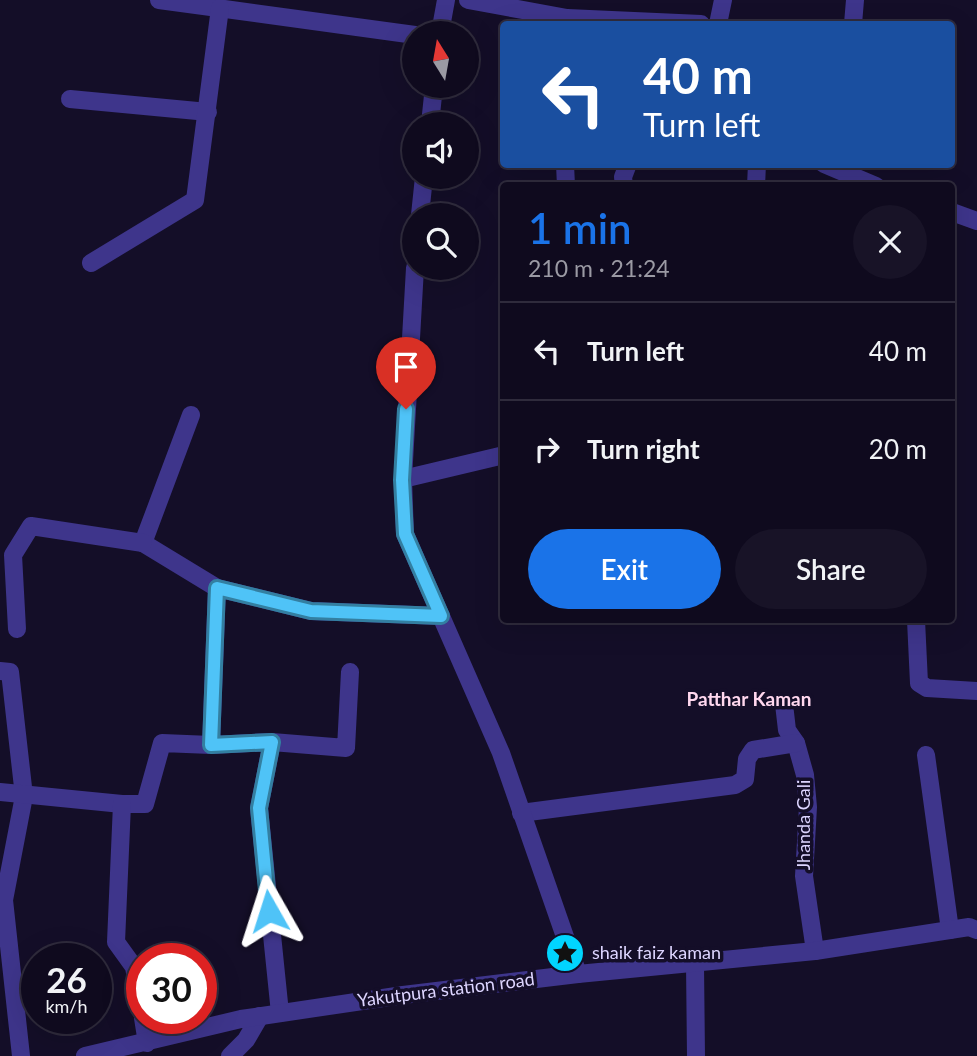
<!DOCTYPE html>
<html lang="en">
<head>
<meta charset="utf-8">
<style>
  :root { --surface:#0f0a1e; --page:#181327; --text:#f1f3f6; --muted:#9b9aa4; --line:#2f2b3c; --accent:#1a73e8 }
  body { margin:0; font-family:Lato,sans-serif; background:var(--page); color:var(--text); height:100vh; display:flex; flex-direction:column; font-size:26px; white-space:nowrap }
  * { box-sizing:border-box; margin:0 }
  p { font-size:23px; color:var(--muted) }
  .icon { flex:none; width:38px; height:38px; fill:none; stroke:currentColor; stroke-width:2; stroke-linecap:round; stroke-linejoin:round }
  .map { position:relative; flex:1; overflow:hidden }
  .sheet { position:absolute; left:500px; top:182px; width:455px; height:441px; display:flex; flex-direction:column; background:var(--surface); border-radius:7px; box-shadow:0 7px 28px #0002,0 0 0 2px var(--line) }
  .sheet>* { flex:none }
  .top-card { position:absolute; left:500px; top:21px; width:455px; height:147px; border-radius:7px; box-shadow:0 7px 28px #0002,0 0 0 2px var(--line); background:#1a4fa0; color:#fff; overflow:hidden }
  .needle { width:46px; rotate:349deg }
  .fabs { position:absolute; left:402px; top:21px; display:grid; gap:14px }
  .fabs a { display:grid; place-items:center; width:77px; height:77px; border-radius:50%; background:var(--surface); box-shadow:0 7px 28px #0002,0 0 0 2px var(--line); font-size:35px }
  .speed { position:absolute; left:21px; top:943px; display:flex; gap:14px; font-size:35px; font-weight:700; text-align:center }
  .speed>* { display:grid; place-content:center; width:91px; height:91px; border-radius:50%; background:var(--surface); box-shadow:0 7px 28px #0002,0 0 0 2px var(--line); line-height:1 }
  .speed small { font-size:18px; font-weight:400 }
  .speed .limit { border:10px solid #d22; background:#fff; color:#111 }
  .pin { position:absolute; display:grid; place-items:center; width:60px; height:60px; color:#fff; margin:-72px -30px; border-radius:50% 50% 50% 0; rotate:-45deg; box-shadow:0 0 7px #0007 }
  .pin .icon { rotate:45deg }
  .me { position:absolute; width:77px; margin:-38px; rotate:354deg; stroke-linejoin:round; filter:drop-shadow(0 0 5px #0008) }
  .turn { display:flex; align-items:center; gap:24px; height:147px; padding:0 28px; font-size:32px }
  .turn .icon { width:91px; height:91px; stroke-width:2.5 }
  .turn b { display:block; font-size:49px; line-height:60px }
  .round { display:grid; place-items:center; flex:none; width:74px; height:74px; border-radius:37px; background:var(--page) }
  .head { display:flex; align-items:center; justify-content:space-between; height:119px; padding:0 28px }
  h1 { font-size:42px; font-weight:600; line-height:52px; color:var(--accent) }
  .cta { display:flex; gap:14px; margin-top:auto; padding:14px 28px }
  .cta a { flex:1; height:80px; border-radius:42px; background:var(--accent); color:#fff; font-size:28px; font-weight:600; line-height:80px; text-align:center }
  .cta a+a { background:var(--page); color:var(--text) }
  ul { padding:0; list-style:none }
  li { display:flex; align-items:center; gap:21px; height:98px; padding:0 28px; border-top:2px solid var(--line) }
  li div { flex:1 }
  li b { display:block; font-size:26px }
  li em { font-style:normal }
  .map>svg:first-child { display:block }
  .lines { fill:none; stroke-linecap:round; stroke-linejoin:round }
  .minor { stroke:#3e358b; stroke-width:18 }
  .tertiary { stroke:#3e358b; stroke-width:18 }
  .route-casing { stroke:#337fa1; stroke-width:18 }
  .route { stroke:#4fc3f7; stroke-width:12 }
  .labels { text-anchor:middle; stroke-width:7; stroke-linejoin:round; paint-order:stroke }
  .street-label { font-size:18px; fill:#ddd5ff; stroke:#140e28 }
  .poi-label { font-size:18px; fill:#ddd5ff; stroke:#140e28; text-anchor:start }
  .neighbourhood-label { font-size:19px; font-weight:bold; fill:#ffd7ee; stroke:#140e28 }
</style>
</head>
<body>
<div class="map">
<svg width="977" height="1056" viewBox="0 0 977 1056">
  <rect width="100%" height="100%" fill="#140e28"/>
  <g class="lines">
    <g class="minor">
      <polyline points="159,0 415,35"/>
      <polyline points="468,0 567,18 701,24"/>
      <polyline points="718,24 723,0"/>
      <polyline points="853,24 855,0"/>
      <polyline points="70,99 208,112"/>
      <polyline points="565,164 566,186"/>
      <polyline points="824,164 876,186"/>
      <polyline points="624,186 623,177 628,164"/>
      <polyline points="756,186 757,164"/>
      <polyline points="952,212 977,221"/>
      <polyline points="91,263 195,200 220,8"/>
      <polyline points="191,415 143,543 217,588 311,611 441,616"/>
      <polyline points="403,479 504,455"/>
      <polyline points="916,620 919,683 927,688 977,691"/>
      <polyline points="17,629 13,555 31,526 143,543"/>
      <polyline points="0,671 10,672 24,796 4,900 21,1056"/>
      <polyline points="784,704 787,730 796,743 805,775 808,807 804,876 815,951"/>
      <polyline points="272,742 259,808 280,1013"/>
      <polyline points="211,745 272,742 346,748 350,672"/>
      <polyline points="926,755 950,930"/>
      <polyline points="0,792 122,804 145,804 162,743 211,745 217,588"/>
      <polyline points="122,804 116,942 134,967 142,1013"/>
      <polyline points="521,813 735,785 745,779 747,759 753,750 796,743"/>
      <polyline points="695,964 696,1056"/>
      <polyline points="143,1018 147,1043"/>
      <polyline points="230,1056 246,1040 260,1016"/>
    </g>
    <g class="tertiary">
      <polyline points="440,33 446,0"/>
      <polyline points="430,124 434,86"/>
      <polyline points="420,215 424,177"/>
      <polyline points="415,268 403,479 405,534 501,753 578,974"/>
      <polyline points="85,1056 241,1019 403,995 578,974 815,951 969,927 977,930"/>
    </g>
  </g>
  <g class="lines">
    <defs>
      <polyline id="route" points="269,911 259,808 272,742 211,745 217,588 311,611 441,616 405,534 402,480 406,409"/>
    </defs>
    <use href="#route" class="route-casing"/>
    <use href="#route" class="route"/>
  </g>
  <defs>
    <symbol id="sight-disc" viewBox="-11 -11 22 22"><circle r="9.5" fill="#01d5ff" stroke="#140e28"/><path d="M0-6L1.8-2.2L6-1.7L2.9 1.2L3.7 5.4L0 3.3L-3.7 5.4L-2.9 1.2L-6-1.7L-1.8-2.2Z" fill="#111"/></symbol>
  </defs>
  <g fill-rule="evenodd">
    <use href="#sight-disc" x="543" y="931" width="44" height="44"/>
  </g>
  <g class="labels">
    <g class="street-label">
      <text transform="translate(804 825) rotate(-90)" y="6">Jhanda Gali</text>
      <text transform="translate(446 990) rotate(-7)" y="6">Yakutpura station road</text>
    </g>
    <g class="poi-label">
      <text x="592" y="959">shaik faiz kaman</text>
    </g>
    <g class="neighbourhood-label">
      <text x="749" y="706">Patthar Kaman</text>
    </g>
  </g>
</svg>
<div class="fabs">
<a><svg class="needle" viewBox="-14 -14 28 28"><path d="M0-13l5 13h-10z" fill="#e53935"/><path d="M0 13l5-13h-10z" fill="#9b9aa4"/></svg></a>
<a><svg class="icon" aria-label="sound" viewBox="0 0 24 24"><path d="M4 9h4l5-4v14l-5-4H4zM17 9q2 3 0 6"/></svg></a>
<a><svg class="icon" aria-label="search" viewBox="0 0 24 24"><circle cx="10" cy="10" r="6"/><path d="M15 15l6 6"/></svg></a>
</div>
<div class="speed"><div>26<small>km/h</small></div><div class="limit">30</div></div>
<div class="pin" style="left:406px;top:409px;background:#d93025"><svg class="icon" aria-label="arrive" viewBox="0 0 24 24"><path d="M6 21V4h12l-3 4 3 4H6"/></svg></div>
<svg class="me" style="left:269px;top:911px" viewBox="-20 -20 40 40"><path d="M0-17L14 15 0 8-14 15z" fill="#4fc3f7" stroke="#fff" stroke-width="4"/></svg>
<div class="top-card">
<div class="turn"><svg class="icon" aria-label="left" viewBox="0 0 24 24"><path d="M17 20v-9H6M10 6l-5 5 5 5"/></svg><div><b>40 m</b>Turn left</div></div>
</div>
<section class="sheet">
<div class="head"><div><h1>1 min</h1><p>210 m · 21:24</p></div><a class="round"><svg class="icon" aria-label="close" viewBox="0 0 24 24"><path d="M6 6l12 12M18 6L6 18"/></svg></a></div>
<ul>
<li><svg class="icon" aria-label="left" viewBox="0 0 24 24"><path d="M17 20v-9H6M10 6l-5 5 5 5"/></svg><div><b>Turn left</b></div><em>40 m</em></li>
<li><svg class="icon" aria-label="right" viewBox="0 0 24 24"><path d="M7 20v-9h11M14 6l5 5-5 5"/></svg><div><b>Turn right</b></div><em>20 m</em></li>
</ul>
<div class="cta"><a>Exit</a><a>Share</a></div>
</section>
</div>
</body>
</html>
